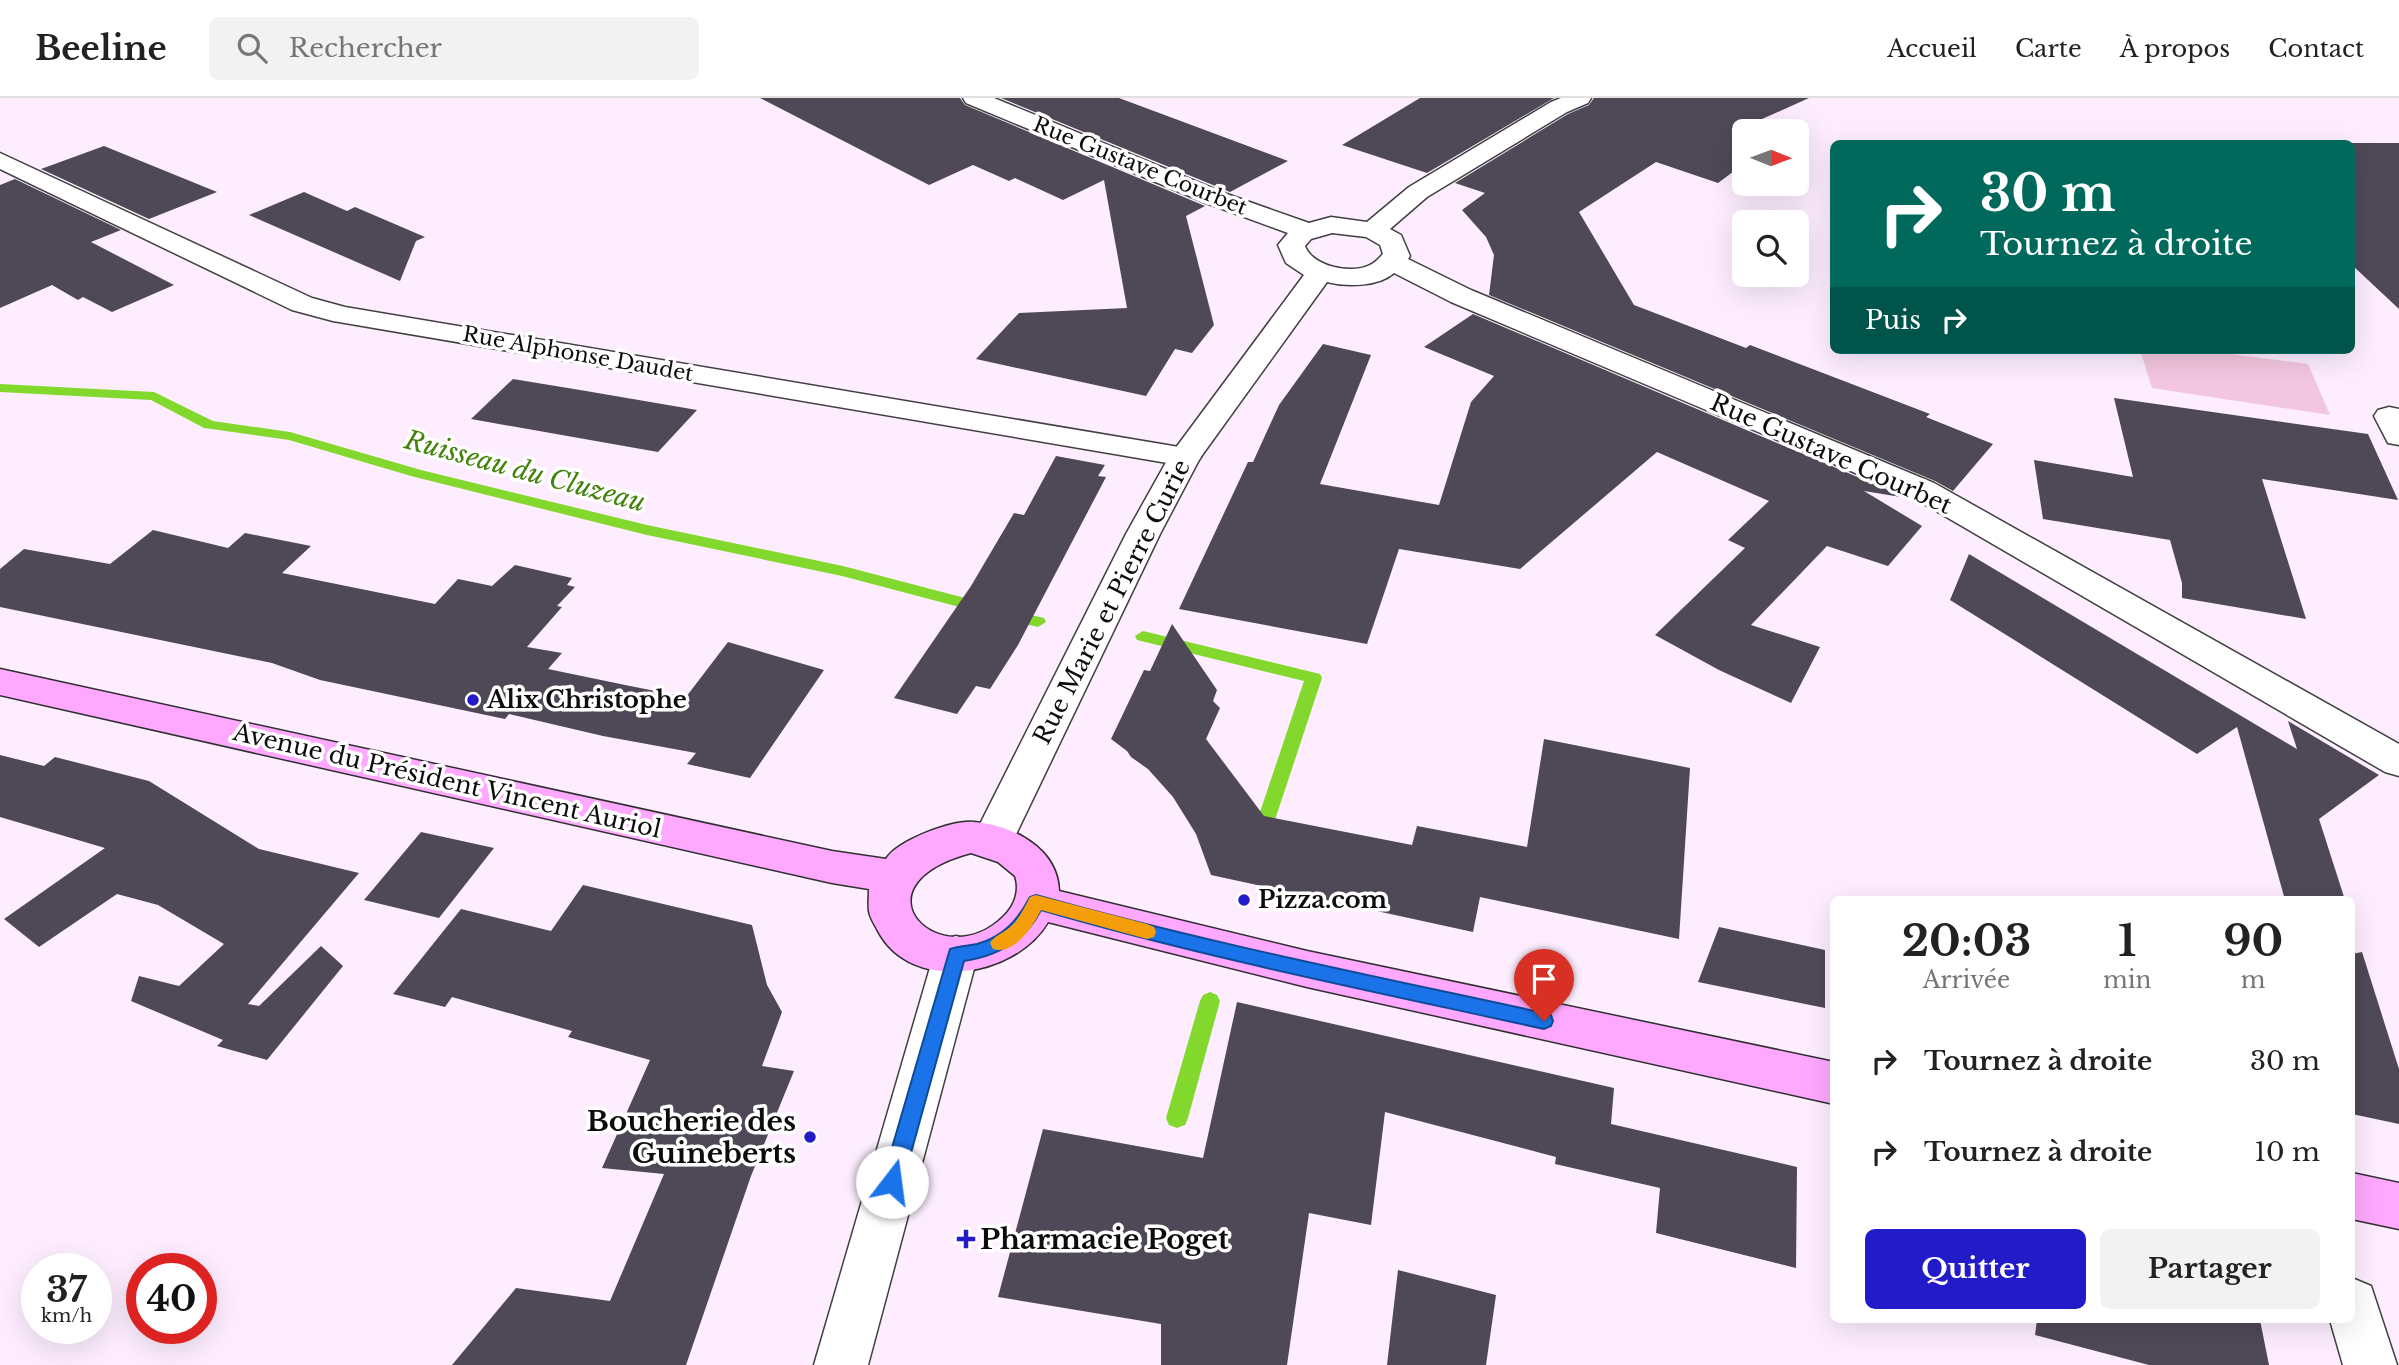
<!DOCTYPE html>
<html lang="fr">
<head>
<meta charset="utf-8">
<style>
  :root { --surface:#fff; --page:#f2f2f2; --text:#222; --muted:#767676; --line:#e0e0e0; --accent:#231ac8 }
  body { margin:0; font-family:"Libre Baskerville",serif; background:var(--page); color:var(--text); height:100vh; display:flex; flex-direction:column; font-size:26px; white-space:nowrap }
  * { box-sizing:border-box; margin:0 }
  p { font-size:23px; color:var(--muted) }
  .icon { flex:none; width:38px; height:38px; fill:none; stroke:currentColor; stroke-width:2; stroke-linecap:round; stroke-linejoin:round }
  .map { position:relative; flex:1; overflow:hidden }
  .panel { position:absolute; left:1830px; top:798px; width:525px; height:427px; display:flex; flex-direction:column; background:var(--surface); border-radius:10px; box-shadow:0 7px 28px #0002 }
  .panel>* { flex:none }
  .top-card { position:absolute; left:1830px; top:42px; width:525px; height:214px; border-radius:10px; box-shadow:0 7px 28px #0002; background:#00695c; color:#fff; overflow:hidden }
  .needle { width:46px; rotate:91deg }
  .tools { position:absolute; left:1732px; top:21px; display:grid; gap:14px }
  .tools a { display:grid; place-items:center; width:77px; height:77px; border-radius:10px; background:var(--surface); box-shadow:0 7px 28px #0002; font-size:35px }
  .speed { position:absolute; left:21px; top:1155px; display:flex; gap:14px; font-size:35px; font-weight:700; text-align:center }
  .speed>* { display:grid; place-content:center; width:91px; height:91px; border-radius:50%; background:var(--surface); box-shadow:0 7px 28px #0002; line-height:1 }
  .speed small { font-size:18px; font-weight:400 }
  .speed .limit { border:10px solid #d22; background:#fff; color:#111 }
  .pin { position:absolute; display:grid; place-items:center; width:60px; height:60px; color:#fff; margin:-72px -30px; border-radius:50% 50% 50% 0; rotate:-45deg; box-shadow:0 0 7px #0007 }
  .pin .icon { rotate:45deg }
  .me { position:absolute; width:77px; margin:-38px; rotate:15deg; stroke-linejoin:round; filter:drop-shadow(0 0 5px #0008) }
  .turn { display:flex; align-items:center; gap:24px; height:147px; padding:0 35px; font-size:32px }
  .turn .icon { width:91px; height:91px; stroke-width:2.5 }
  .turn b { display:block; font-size:49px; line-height:60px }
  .then { display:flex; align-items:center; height:66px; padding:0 35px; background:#0003; gap:14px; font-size:26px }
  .eta { display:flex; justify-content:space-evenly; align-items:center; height:119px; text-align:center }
  .eta b { font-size:42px; font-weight:700; line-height:49px }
  .cta { display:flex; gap:14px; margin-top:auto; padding:14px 35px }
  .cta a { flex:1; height:80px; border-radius:10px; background:var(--accent); color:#fff; font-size:28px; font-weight:700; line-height:80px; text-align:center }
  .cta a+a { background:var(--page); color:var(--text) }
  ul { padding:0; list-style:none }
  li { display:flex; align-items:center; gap:21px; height:91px; padding:0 35px }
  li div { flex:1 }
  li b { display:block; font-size:26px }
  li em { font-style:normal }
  header { display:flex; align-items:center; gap:42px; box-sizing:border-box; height:98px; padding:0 35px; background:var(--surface); border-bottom:2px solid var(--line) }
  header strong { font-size:33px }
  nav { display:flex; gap:38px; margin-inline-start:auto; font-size:24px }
  .search { width:490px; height:63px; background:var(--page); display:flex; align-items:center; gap:18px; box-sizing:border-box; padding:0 24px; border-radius:10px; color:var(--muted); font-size:26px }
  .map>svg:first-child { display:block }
  .pitch { fill:#f3c6df }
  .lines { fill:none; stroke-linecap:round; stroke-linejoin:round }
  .stream { fill:#83d82e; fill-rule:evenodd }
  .building { fill:#4f4857 }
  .minor-casing { stroke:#404040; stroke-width:3 }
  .tertiary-casing { stroke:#404040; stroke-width:3 }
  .secondary-casing { stroke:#2f2f2f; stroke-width:3 }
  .minor { fill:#fff; fill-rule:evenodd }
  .tertiary { fill:#fff; fill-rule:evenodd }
  .secondary { fill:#fea8ff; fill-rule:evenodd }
  .route { fill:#1a73e8; stroke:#114b97; stroke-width:2 }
  .slow { fill:#f59e0b }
  .poi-dot { fill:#231ac8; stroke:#fff; stroke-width:2.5 }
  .labels { text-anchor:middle; stroke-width:7; stroke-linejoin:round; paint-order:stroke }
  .far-street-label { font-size:21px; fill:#0d0d0d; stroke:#fff }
  .street-label { font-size:24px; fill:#0d0d0d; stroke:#fff }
  .poi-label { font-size:24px; font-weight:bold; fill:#0d0d0d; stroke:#fff; text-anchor:start }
  .water-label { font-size:26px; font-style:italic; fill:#44830d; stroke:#fff }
  .near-poi-label { font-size:28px; font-weight:bold; fill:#0d0d0d; stroke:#fff; text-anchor:end }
</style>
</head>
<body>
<header>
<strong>Beeline</strong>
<div class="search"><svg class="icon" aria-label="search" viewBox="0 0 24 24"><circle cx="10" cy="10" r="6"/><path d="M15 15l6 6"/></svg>Rechercher</div>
<nav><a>Accueil</a><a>Carte</a><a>À propos</a><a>Contact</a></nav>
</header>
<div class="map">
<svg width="2399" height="1267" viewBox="0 0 2399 1267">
  <rect width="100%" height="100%" fill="#fdedff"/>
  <polygon class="pitch" points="2140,252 2200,252 2308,266 2330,317 2152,290"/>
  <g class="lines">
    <g class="stream">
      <polygon points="0,286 154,294 213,323 290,334 421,372 647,427 843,468 988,506 990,510 982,515 842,478 647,437 411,378 289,342 204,330 151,302 0,294"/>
      <polygon points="1009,512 1044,520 1046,524 1038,529 1003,521 1001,517"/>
      <polygon points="1143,533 1320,576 1322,580 1271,734 1257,734 1255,729 1304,583 1137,542 1135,538"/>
      <polygon points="1210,894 1217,897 1220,903 1188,1020 1185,1027 1177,1030 1169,1027 1166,1020 1200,903 1203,897"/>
    </g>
  </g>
  <g class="building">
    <polygon points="760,0 960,0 965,7 1205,108 1186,118 1214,227 1192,255 1175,251 1146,298 976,261 1019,215 1127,210 1104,82 1063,102 1015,80 1009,83 973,67 929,87"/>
    <polygon points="1001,0 1119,0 1288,63 1230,94"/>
    <polygon points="1420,0 1554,0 1427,75 1342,47"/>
    <polygon points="1594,0 1809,0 1742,30 1750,33 1745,33 1745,65 1718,85 1656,64 1579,114 1634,207 1746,250 1750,247 1930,316 1926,319 1993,346 1953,393 1935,383 1489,197 1494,157 1486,139 1462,112 1485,95 1455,85 1568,16 1589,7"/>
    <polygon points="2352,45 2399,45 2399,211 2352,167"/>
    <polygon points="104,48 217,94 149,121 41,71"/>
    <polygon points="15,81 121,132 91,144 174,187 112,214 83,199 78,202 52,187 0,210 0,87"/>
    <polygon points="304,94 347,113 355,109 425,139 416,143 400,183 249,117"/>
    <polygon points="1473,216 1907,400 1864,393 1922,428 1888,468 1827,448 1751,527 1820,549 1791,605 1719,572 1655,537 1745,450 1728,442 1769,403 1657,354 1520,471 1399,451 1367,546 1179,511 1248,364 1253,364 1279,307 1323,246 1371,257 1320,386 1439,407 1471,304 1494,278 1424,249"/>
    <polygon points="513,281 586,293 697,312 658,354 471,321"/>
    <polygon points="2114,300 2368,336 2398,402 2262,381 2306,521 2182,500 2182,485 2170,442 2043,421 2034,362 2133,379"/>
    <polygon points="1056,358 1105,367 1098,378 1106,379 1018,547 990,591 976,588 957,616 894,600 971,488 1014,415 1024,417"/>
    <polygon points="153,432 228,450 245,435 311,448 282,475 435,506 458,481 492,488 515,467 572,480 567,487 575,489 557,508 562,509 527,549 562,555 548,571 630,588 686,599 728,544 824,572 750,680 687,666 696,655 603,638 509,616 505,621 320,582 272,565 0,509 0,471 24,451 110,466"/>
    <polygon points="1969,456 2297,651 2288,623 2379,677 2319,721 2345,802 2285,802 2237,629 2197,656 1950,502"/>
    <polygon points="1172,526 1217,592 1213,603 1220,610 1206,641 1264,718 1412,747 1417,728 1527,749 1544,641 1690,670 1679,841 1480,799 1473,834 1211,777 1196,736 1173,699 1148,671 1131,659 1127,653 1111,641 1144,572 1150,573"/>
    <polygon points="0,657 44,668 55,659 149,683 259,751 359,775 248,906 259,908 321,848 343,868 267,962 217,948 223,942 131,903 139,878 179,888 224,846 158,807 117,796 39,849 4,821 105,750 0,719"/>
    <polygon points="421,734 494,750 439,820 364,802"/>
    <polygon points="583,787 752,827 767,887 782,914 762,968 794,973 751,1078 686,1267 452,1267 516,1190 610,1203 664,1076 602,1070 650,962 568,939 572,933 452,899 445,909 393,896 461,811 551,833"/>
    <polygon points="1719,829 1825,852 1825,910 1698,884"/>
    <polygon points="2362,854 2399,971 2399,1026 2352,1016 2352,856"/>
    <polygon points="1237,904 1614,990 1611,1026 1797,1069 1796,1170 1656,1135 1660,1090 1555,1066 1556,1059 1385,1014 1371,1127 1309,1115 1287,1267 1161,1267 1161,1226 998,1199 1043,1031 1203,1060"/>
    <polygon points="1398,1172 1496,1197 1486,1267 1387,1267"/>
    <polygon points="2037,1222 2260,1222 2269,1267 2149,1267 2035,1237"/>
  </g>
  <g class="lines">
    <defs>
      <g id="minor">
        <polygon points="0,55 312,200 345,209 1185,350 1196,352 1201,359 1196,366 1185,368 333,223 292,212 0,71"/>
        <polygon points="2389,309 2399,311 2399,347 2388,345 2374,318 2378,312"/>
        <polygon points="2352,1180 2371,1188 2397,1267 2343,1267 2330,1222 2352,1222"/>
      </g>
      <g id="tertiary">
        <path d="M 963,0 L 994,0 L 1224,95 L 1309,125 L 1331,119 L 1367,124 L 1409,89 L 1551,4 L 1561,0 L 1591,0 L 1588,5 L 1567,14 L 1427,99 L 1390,131 L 1401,137 L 1410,158 L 1408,161 L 1471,192 L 1934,385 L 2399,646 L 2399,678 L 2385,674 L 1912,399 L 1451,204 L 1394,175 C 1378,189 1346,189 1327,184 L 1200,360 L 1160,436 L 1008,753 L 993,758 L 978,753 L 972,742 L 1126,436 L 1169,359 L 1304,177 L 1286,165 L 1278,147 L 1288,135 L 1206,105 L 966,5 ZM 1332,135 L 1366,139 L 1380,147 L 1383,156 C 1379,160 1375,165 1370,167 C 1351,177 1312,168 1305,148 L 1311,141 Z"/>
        <polygon points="956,838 972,843 978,856 868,1267 814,1267 934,856 940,843"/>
      </g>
      <g id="secondary">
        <path d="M 0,571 L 832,753 L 886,761 C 898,742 952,722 974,724 C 1012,727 1058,750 1059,793 L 1307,853 L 1834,964 L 1834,1006 L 1307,889 L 1048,824 C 1015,880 911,896 878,833 C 875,827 870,820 869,813 C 868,806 869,798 869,791 L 832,785 L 0,597 ZM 971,755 L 998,764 L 1015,778 C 1020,792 1015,807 1004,818 C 942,880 847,788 971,755 Z"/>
        <polygon points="2352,1075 2399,1085 2399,1131 2352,1121"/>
      </g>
    </defs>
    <use href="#minor" class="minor-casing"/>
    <use href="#tertiary" class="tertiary-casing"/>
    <use href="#secondary" class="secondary-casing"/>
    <use href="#minor" class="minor"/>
    <use href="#tertiary" class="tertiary"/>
    <use href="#secondary" class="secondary"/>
  </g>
  <path class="route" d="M 1036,797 C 1203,844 1374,878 1544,915 L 1551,917 L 1553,923 L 1551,928 L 1544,931 C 1376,894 1206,860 1041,812 C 1025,843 998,858 964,863 L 903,1084 L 900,1091 L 892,1093 L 885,1091 L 882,1084 L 950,851 C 959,848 968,848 977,846 C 1003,839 1018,822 1030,799 Z"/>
  <path class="slow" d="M 1036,797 L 1147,826 L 1154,829 L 1156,834 L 1154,839 L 1147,841 L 1041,812 C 1033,828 1014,858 993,851 L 990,845 C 995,837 1002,836 1009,830 C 1019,822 1024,810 1030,799 Z"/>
  <g class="poi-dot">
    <circle cx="473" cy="602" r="7"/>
    <circle cx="1244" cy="802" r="7"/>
    <circle cx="810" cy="1039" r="7"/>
    <path d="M962.5 1130.5h7v7h7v7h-7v7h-7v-7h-7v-7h7z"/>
  </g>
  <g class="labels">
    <g class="far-street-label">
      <text transform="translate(1140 68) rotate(22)" y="7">Rue Gustave Courbet</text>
      <text transform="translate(578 256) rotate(10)" y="7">Rue Alphonse Daudet</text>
    </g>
    <g class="street-label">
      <text transform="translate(1831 356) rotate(24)" y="8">Rue Gustave Courbet</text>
      <text transform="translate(1112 504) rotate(-63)" y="8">Rue Marie et Pierre Curie</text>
      <text transform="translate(447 683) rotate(13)" y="8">Avenue du Président Vincent Auriol</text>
    </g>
    <g class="poi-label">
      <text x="487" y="610">Alix Christophe</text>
      <text x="1258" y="810">Pizza.com</text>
    </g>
    <g class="water-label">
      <text transform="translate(525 373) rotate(15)" y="9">Ruisseau du Cluzeau</text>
    </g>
    <g class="near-poi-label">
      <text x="796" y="1033">Boucherie des<tspan x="796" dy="32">Guineberts</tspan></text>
      <text x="980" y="1151" text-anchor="start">Pharmacie Poget</text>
    </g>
  </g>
</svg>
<div class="tools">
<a><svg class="needle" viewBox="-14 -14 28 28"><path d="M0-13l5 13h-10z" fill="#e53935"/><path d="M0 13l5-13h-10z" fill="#767676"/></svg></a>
<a><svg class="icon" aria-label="search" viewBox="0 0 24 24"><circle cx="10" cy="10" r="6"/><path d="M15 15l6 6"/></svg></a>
</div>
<div class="speed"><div>37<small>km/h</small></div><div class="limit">40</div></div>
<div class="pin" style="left:1544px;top:923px;background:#d93025"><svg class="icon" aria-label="arrive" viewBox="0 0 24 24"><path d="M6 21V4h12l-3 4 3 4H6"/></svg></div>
<svg class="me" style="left:892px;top:1084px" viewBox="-20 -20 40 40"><circle r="19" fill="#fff"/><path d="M0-13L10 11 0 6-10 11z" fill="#1a73e8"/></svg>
<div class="top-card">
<div class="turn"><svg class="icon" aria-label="right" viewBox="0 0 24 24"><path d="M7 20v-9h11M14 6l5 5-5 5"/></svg><div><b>30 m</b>Tournez à droite</div></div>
<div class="then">Puis<svg class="icon" aria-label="right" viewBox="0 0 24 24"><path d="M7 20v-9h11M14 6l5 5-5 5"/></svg></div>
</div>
<section class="panel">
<div class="eta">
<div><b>20:03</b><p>Arrivée</p></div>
<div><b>1</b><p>min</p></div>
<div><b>90</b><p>m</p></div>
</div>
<ul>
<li><svg class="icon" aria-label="right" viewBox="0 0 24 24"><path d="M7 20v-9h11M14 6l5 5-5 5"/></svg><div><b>Tournez à droite</b></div><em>30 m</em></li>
<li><svg class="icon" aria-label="right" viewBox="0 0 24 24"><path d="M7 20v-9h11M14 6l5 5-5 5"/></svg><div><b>Tournez à droite</b></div><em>10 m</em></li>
</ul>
<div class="cta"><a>Quitter</a><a>Partager</a></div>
</section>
</div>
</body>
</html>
